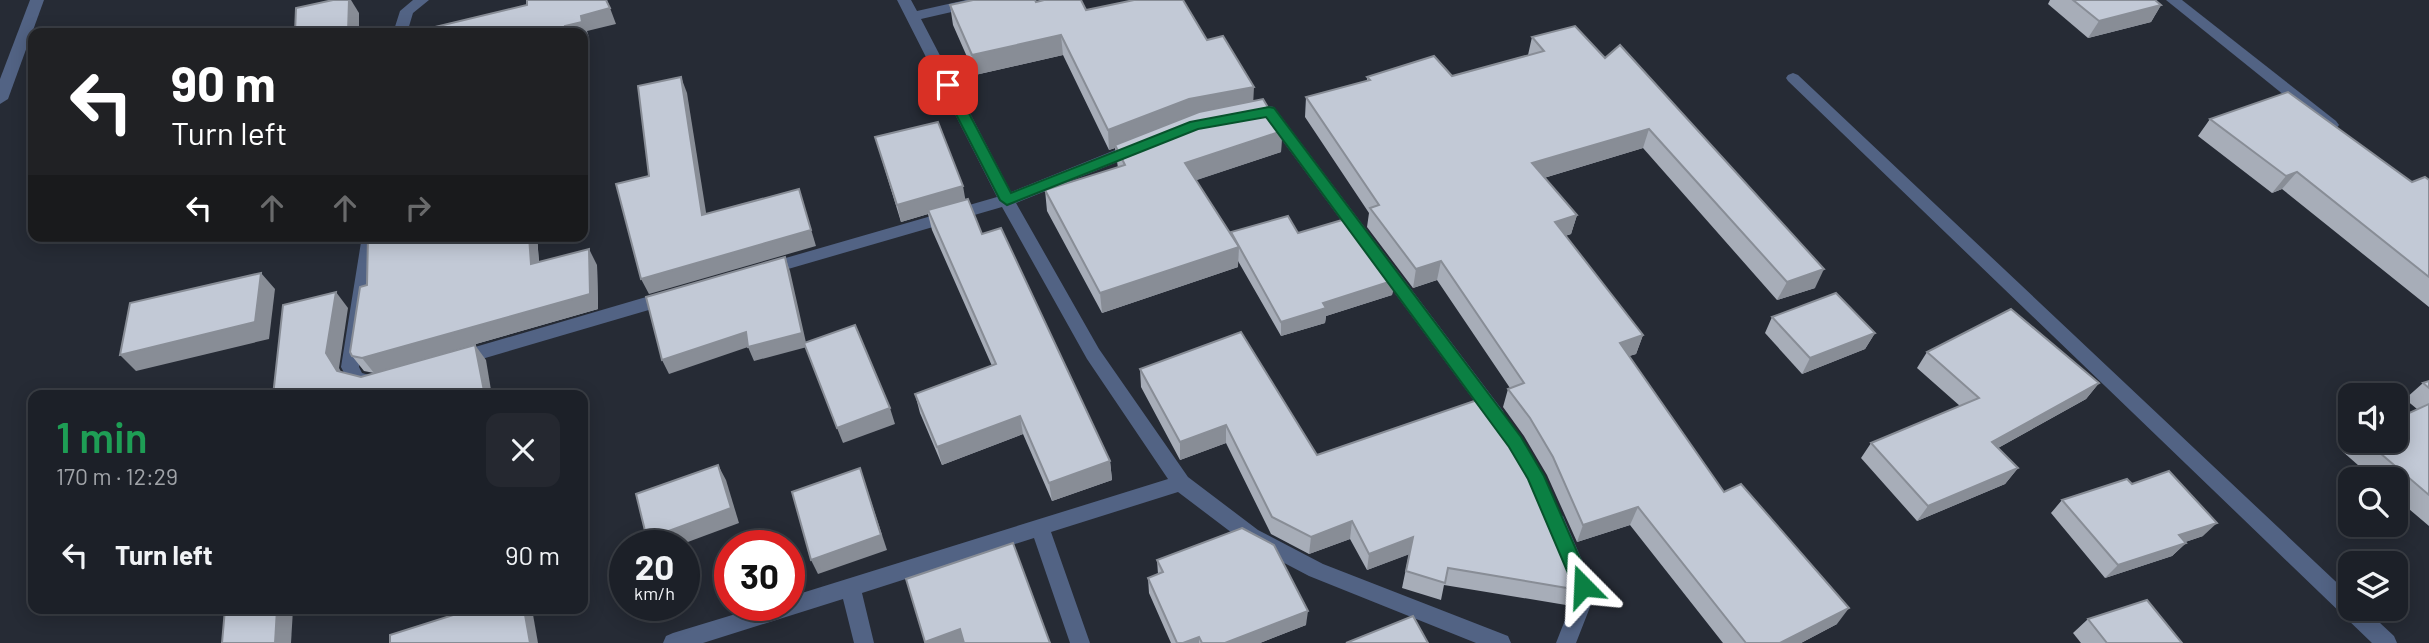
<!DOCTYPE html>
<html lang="en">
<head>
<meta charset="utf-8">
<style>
  :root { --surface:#1c2028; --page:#252830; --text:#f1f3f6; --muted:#a0a3a8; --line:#3a3e45 }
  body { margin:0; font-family:Barlow,sans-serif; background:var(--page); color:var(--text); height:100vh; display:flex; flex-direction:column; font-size:26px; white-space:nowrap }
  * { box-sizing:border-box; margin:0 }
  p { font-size:23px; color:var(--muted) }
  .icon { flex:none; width:38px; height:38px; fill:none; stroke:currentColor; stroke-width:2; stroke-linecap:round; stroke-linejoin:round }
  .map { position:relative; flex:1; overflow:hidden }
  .panel { position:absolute; left:28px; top:390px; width:560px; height:224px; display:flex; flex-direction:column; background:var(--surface); border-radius:14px; box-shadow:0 4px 18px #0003,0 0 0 2px var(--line) }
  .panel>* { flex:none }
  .banner { position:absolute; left:28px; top:28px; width:560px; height:214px; border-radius:14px; box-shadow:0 4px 18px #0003,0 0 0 2px var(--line); background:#202124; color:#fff; overflow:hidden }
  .fabs { position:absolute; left:2338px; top:383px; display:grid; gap:14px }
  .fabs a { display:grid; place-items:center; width:70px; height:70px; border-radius:14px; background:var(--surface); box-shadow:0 4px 18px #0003,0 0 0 2px var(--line); font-size:35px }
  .speed { position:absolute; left:609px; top:530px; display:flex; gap:14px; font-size:35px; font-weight:700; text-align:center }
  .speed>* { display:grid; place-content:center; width:91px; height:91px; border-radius:50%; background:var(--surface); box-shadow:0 4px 18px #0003,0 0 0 2px var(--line); line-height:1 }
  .speed small { font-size:18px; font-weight:400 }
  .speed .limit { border:10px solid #d22; background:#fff; color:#111 }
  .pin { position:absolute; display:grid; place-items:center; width:60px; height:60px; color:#fff; margin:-30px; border-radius:14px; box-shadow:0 4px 10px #0006 }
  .me { position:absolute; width:77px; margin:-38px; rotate:339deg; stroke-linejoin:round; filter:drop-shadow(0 0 5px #0008) }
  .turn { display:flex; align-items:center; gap:24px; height:147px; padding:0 28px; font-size:32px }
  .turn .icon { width:91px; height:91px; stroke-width:2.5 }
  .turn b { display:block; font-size:49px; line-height:60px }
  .lanes { display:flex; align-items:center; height:66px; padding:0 28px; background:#0003; justify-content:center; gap:35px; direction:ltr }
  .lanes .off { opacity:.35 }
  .round { display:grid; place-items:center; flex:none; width:74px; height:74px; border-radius:14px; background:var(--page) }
  .headline { display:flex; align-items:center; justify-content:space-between; height:119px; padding:0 28px }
  h1 { font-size:42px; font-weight:600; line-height:52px; color:#1e9e55 }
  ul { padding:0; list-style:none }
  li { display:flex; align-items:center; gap:21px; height:91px; padding:0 28px }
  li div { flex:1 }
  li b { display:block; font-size:26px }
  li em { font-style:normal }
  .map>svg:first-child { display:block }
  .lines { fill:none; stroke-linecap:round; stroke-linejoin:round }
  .street { fill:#526384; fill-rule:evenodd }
  .wall { fill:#a7adb8 }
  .shaded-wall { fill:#888d96 }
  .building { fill:#c2c9d6; stroke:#888d96; stroke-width:2 }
  .route { fill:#0b8043; stroke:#07532c; stroke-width:2 }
</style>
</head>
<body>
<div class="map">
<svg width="2429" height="643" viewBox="0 0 2429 643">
  <rect width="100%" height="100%" fill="#262b35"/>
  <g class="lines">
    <g class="street">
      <polygon points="30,0 44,0 8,99 0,104 0,79"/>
      <polygon points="413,0 429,0 413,13 407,33 393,33 400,11"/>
      <polygon points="897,0 911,0 917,11 966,0 993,0 991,3 921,19 1011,192 1130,144 1142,144 1144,148 1142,152 1016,203 1099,349 1188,477 1258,530 1323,564 1508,636 1511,643 1476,643 1309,576 1244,542 1178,492 1051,532 1090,643 1070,643 1034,538 862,593 874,643 854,643 843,599 703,643 663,643 666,636 673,633 762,606 789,606 789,597 1168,479 1087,359 1002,207 764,276 758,274 756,270 758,266 997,197"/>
      <polygon points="2166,0 2182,0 2336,121 2339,125 2336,129 2326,129"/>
      <polygon points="1793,73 1798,75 2350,595 2350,609 2365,609 2394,636 2397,643 2372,643 1788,81 1786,78 1788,75"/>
      <polygon points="1269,106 1274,107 1503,411 1505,416 1503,421 1496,424 1489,421 1265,117 1253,119 1245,114 1248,110"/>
      <polygon points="362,236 378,236 359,367 362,373 380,378 383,383 380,388 374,390 350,384 341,367"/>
      <polygon points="670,290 676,292 679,297 676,302 458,366 452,364 449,359 452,354 458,352"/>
      <polygon points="1556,514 1563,516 1593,586 1592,602 1576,643 1556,643 1572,602 1573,586 1546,522 1549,516"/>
    </g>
  </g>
  <g class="wall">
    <polygon points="2050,0 2155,0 2161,5 2151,22 2088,38 2048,4"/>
    <polygon points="1036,2 1086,10 1207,40 1254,101 1282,131 1281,152 1196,180 1231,234 1231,232 1298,233 1395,280 1392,295 1326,316 1325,323 1281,336 1238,261 1238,267 1102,313 1047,211 1045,190 1118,168 1115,148 1109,150 1063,55 975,75 953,25 950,5"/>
    <polygon points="1575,26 1815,288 1777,300 1643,148 1544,178 1577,215 1571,234 1565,236 1643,335 1636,354 1629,356 1724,492 1837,624 1801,643 1723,643 1630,525 1577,542 1547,475 1524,436 1503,407 1508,389 1510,388 1437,280 1413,288 1367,227 1369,213 1305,117 1306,97 1367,81 1367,77 1452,76 1528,55 1532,37"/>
    <polygon points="2210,119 2412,182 2429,180 2429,307 2282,189 2272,193 2198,136"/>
    <polygon points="875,137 965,200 982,234 1110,461 1112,480 1052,501 1023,434 942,465 920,413 915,394 992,366 932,230 928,214 901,222"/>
    <polygon points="368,236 537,236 539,262 597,265 598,309 374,373 364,371 352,356 367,285"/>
    <polygon points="1772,317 1875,333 1865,349 1802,374 1765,333"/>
    <polygon points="1927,352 2099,383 2086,399 1998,448 2018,468 2005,484 1917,521 1861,458 1871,443 1960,406 1917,368"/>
    <polygon points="1140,369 1317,455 1573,589 1566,605 1444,585 1441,600 1402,588 1409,554 1367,570 1350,539 1309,554 1271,534 1226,443 1180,460 1141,387"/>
    <polygon points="2429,381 2429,526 2396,498 2396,480 2375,480 2342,451 2353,441 2396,441 2417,409 2405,399 2423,383"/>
    <polygon points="2132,484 2203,536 2185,542 2186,543 2172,556 2105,578 2051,513 2062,500"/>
    <polygon points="1157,560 1306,625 1260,643 1171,643 1149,593 1148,578 1158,574"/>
    <polygon points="2088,619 2182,643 2081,643 2073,633"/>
  </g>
  <g class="shaded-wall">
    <polygon points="349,0 351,0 359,13 359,33 348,33"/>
    <polygon points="607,0 616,24 587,31 589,37 583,39 583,33 566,33 565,26"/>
    <polygon points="2161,5 2151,22 2088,38 2099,21"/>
    <polygon points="1061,35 1063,55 975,75 972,55"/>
    <polygon points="681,77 687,93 709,231 702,215"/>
    <polygon points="583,85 586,99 583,100"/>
    <polygon points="1254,87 1253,106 1115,145 1115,148 1109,150 1108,130 1189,99"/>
    <polygon points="1649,129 1643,148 1527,183 1532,163"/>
    <polygon points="1282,131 1281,152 1185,184 1185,163"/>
    <polygon points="2297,172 2282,189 2272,193 2286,176"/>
    <polygon points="963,186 966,203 928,210 928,214 901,222 897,205"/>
    <polygon points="799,189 816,246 649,294 641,279"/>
    <polygon points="1577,215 1571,234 1549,241 1555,222"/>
    <polygon points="529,236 537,236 540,279 531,264"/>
    <polygon points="1239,247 1238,267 1102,313 1100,293"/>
    <polygon points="589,249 597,265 598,309 374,373 362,358"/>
    <polygon points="785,257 790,271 807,347 754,361 748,347 669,374 662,360"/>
    <polygon points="1441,261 1437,280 1413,288 1416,269"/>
    <polygon points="1824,269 1815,288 1777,300 1787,282"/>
    <polygon points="261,273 275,289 269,339 136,371 120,355"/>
    <polygon points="1395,280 1392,295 1326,316 1325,323 1281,336 1281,322 1323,303"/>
    <polygon points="336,292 348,308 339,368 349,387 337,371 326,353"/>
    <polygon points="1875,333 1865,349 1802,374 1810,358"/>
    <polygon points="1643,335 1636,354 1613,361 1620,343"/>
    <polygon points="475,345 486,360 492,396 485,396"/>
    <polygon points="2099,383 2086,399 1980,458 1992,442"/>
    <polygon points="890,408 895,424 843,443 837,428"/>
    <polygon points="1020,416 1023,434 942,465 937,447"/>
    <polygon points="1226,425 1226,443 1180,460 1180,442"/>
    <polygon points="1110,461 1112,480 1052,501 1049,483"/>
    <polygon points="718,465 726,480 739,523 677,546 652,546 647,539"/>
    <polygon points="860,468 887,550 818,574 811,560"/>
    <polygon points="2018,468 2005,484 1917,521 1928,506"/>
    <polygon points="1638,507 1630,525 1577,542 1583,525"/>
    <polygon points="1352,521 1350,539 1309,554 1311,537"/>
    <polygon points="2217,523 2203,536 2165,549 2179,535"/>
    <polygon points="1413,537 1410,554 1367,570 1369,554"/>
    <polygon points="2186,543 2172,556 2105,578 2118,565"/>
    <polygon points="1849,608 1837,624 1801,643 1780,643"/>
    <polygon points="277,609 293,609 291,643 275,643"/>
    <polygon points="524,609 532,609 538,643 530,643"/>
    <polygon points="1308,611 1306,625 1260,643 1225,643"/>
    <polygon points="960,629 964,643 925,643 925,642"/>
    <polygon points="1199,637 1199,643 1183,643"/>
  </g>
  <g class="building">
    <polygon points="333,0 349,0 348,33 295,33 296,8"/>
    <polygon points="527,0 606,0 610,8 581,16 582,22 565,26 566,33 436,33 435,27 527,5"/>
    <polygon points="973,0 1035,0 1036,2 1044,0 1081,0 1086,10 1134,0 1183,0 1207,40 1223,36 1254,87 1189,99 1108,130 1061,35 972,55 950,5"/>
    <polygon points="2073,0 2155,0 2161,5 2099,21"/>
    <polygon points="1575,26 1605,58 1620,45 1824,269 1787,282 1649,129 1532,163 1577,215 1555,222 1643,335 1620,343 1724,492 1741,484 1849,608 1780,643 1746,643 1638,507 1583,525 1553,457 1530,418 1508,389 1524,383 1441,261 1416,269 1370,208 1379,205 1306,97 1370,80 1367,77 1434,56 1452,76 1544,51 1532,37"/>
    <polygon points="681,77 702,215 799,189 811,230 641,279 616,184 649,176 638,86"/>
    <polygon points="2288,92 2412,182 2425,177 2429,180 2429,277 2297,172 2286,176 2210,119"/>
    <polygon points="1263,99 1282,131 1185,163 1239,247 1100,293 1045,190 1125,165 1115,145 1199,112"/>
    <polygon points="938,122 963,186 897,205 875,137"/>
    <polygon points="968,199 982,234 1001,228 1110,461 1049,483 1020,416 937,447 915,394 996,364 928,210"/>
    <polygon points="1288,216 1298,233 1349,218 1395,280 1323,303 1326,308 1281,322 1231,232"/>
    <polygon points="368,236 529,236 531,264 589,249 590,294 362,358 352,356 350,352 360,287 367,285"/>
    <polygon points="785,257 802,333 748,347 746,332 662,360 646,297"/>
    <polygon points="261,273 255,322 120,355 130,303"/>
    <polygon points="336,292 326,353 337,371 361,377 475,345 485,396 273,396 283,305"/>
    <polygon points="1836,293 1875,333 1810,358 1772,317"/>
    <polygon points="2011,309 2099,383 1992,442 2018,468 1928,506 1871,443 1979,398 1927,352"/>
    <polygon points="855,325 890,408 837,428 804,343"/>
    <polygon points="1241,332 1317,455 1486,397 1530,463 1574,563 1573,589 1448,568 1445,583 1406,571 1413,537 1369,554 1352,521 1311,537 1272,517 1226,425 1180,442 1140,369"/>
    <polygon points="2429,381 2429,388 2423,383"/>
    <polygon points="2429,404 2429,495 2366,441 2396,441 2396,419"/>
    <polygon points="718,465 731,508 647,539 636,494"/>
    <polygon points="860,468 881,535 811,560 792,492"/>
    <polygon points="2169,471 2217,523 2179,535 2186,543 2118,565 2062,500 2127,479 2132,484"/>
    <polygon points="1242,528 1274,545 1308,611 1225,643 1202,643 1199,637 1183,643 1177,643 1148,578 1163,572 1157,560"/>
    <polygon points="1013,543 1050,643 964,643 960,629 925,642 906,579"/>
    <polygon points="2147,600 2182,643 2107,643 2088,619"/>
    <polygon points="225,609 277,609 275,643 222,643"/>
    <polygon points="472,609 524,609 530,643 390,643 390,635"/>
    <polygon points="1413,616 1428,643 1346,643"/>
  </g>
  <polygon class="route" points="948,81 954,85 1011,193 1190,122 1269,107 1274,108 1521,437 1544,476 1592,586 1589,592 1583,595 1576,592 1528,479 1509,447 1266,117 1198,129 1007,205 1000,200 941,85"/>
</svg>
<div class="fabs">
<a><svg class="icon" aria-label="sound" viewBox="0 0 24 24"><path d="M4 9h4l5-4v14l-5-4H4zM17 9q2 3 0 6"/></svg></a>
<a><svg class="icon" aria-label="search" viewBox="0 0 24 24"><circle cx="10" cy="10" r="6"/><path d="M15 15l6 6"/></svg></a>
<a><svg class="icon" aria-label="layers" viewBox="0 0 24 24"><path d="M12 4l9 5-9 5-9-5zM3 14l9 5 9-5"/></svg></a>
</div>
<div class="speed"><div>20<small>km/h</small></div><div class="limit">30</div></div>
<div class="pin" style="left:948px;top:85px;background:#d93025"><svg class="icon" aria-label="arrive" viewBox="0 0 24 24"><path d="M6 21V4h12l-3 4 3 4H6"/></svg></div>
<svg class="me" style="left:1583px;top:586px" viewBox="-20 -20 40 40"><path d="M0-17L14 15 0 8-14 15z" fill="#0b8043" stroke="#fff" stroke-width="4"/></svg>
<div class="banner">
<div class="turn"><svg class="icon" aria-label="left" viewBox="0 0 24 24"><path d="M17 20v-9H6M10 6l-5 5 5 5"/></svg><div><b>90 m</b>Turn left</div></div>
<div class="lanes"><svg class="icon" aria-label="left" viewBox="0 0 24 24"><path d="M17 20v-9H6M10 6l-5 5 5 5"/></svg><svg class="icon off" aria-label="ahead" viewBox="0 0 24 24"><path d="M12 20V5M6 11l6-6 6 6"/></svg><svg class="icon off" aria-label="ahead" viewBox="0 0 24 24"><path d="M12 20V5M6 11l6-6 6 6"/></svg><svg class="icon off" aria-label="right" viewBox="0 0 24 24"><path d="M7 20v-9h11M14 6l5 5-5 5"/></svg></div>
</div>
<section class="panel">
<div class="headline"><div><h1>1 min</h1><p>170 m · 12:29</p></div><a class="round"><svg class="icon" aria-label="close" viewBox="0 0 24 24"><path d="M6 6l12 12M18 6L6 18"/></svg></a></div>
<ul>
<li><svg class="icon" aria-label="left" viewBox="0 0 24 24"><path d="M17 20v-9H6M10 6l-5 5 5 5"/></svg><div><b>Turn left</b></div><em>90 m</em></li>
</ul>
</section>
</div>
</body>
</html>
